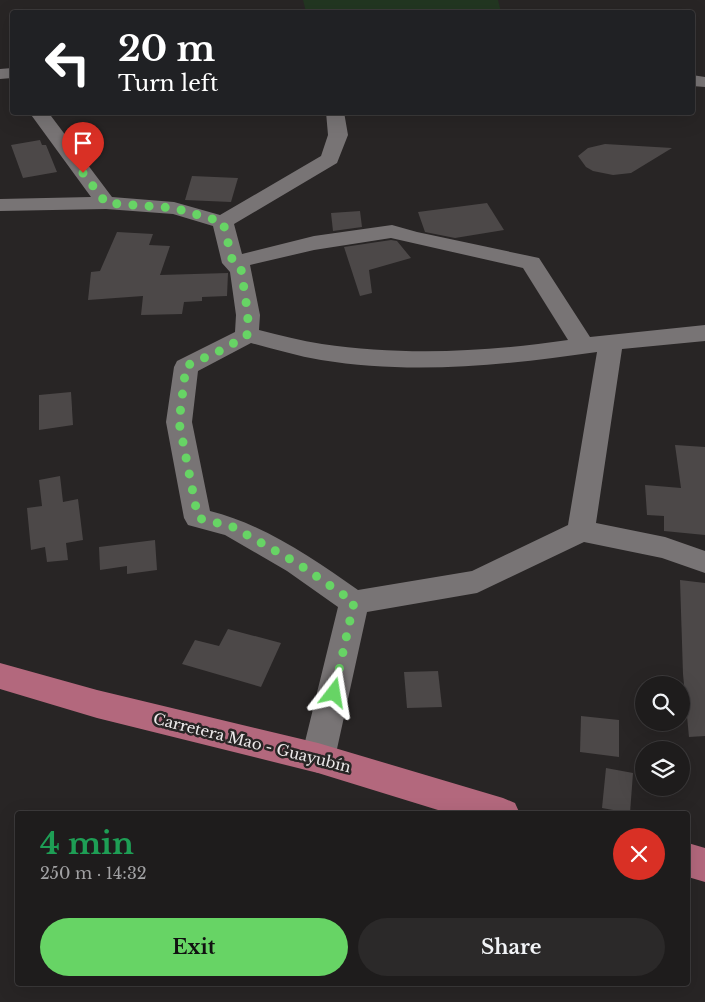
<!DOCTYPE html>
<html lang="en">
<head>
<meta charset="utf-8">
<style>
  :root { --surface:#1e1c1c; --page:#2b2929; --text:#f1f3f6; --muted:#a1a1a3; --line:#3c3a3b; --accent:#67d465 }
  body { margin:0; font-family:"Libre Baskerville",serif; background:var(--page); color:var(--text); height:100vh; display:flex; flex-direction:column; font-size:19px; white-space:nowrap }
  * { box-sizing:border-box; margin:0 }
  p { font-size:16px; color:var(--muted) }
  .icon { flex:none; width:28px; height:28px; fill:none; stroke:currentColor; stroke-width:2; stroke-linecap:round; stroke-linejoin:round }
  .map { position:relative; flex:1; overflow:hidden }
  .drawer { position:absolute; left:15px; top:811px; width:675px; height:175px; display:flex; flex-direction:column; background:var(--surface); border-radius:5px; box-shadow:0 5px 20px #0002,0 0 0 1px var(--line) }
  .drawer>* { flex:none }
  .banner { position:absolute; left:10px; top:10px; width:685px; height:105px; border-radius:5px; box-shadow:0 5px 20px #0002,0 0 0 1px var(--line); background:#202124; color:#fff; overflow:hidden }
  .fabs { position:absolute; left:635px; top:676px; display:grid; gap:10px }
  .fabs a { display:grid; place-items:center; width:55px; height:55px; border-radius:50%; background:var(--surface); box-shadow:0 5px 20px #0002,0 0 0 1px var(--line); font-size:25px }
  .pin { position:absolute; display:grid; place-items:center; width:42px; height:42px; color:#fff; margin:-51px -21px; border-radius:50% 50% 50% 0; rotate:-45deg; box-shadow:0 0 5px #0007 }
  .pin .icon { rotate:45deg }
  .me { position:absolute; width:55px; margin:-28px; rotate:14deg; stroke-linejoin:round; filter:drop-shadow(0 0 4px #0008) }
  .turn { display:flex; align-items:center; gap:18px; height:105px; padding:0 25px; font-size:22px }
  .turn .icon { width:65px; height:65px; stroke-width:2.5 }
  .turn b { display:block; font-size:35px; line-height:42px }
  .round { display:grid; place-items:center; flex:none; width:52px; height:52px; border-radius:26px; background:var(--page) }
  .summary { display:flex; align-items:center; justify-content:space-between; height:85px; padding:0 25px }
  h1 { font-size:30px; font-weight:700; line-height:38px; color:#1e9e55 }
  .button { display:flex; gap:10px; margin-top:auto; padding:10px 25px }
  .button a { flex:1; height:58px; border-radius:30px; background:var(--accent); color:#111; font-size:20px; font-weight:700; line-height:58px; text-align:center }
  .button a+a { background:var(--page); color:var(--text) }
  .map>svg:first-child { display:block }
  .green { fill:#223621 }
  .building { fill:#4c4848 }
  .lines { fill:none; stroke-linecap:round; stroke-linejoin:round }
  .minor { fill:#787475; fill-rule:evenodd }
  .major { fill:#b3687d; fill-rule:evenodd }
  .route { stroke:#67d465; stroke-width:9; stroke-dasharray:0 16.2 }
  .labels { text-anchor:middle; stroke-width:5; stroke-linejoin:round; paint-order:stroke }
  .street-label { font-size:15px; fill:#ece9ea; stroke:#282525 }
</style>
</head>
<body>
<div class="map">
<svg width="705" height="1002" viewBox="0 0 705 1002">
  <rect width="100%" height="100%" fill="#282525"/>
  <polygon class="green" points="303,0 498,0 501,12 306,12"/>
  <g class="building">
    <polygon points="40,140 42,145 46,145 57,172 23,178 11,145"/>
    <polygon points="605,144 672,148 631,173 613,175 593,171 586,167 578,156 588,148"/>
    <polygon points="192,176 238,178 231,202 185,200"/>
    <polygon points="487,203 504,230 455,238 425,232 418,212"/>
    <polygon points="360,211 362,227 333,231 331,213"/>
    <polygon points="117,232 153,234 149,245 170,246 160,275 228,273 227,296 202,297 202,301 184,302 182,314 141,315 143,296 88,300 91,272 100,271"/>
    <polygon points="391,240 397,241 411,258 369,270 372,293 360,296 344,247"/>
    <polygon points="71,392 73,425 39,430 39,395"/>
    <polygon points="675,445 705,447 705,535 664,531 664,516 647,515 645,485 681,488"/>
    <polygon points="60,476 63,502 78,499 83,540 66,543 68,560 47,562 45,547 31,550 27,508 42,506 39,480"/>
    <polygon points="155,540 157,570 127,574 127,566 100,570 99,547"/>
    <polygon points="680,580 705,583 705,736 689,737 683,674"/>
    <polygon points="228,629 281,643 261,687 182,664 195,640 219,646"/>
    <polygon points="438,671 442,707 407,708 404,672"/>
    <polygon points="581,716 619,720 619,757 580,752"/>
    <polygon points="606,768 633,773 630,813 602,808"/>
  </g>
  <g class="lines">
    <g class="minor">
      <polygon points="12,68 12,78 0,79 0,69"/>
      <polygon points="692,75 705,77 705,87 692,86"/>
      <path d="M 29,112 L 48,112 L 112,197 L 174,202 L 220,215 L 321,156 L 328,135 L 326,112 L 344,112 L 348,135 L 337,163 L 234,224 L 242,254 L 314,236 L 392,225 L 417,232 L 539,258 L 590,337 L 705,325 L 705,341 L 622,349 L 596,523 L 665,537 L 705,551 L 705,573 L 662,558 L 584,542 L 477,593 L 367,612 L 335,758 L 330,768 L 318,773 L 306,768 L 301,758 L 338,607 L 287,571 L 225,535 L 188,525 L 184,518 L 166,422 L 174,367 L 177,361 L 235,332 L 236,315 L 230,272 L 222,263 L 213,226 L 173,214 L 106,209 L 0,211 L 0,199 L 91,197 ZM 391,238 L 523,268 L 568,340 C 487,352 404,356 322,344 C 301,341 280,335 259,330 L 260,315 L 250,265 L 314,250 ZM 251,343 C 274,349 297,356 321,360 C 413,375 506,365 597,352 L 568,525 L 472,571 L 358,590 C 312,558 265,525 210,511 L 192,422 L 198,371 Z"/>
    </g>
    <g class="major">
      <polygon points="0,663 97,690 318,743 503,798 515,803 520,814 451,814 318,773 97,718 0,689"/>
      <polygon points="688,843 705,848 705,882 688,877"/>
    </g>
  </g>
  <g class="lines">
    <polyline class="route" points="83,173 106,203 174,208 223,222 233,263 241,269 248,315 247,335 224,349 186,366 179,422 198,518 233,527 297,563 354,602 334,693"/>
  </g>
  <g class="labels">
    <g class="street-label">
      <text transform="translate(252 743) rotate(14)" y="5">Carretera Mao - Guayubín</text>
    </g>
  </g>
</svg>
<div class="fabs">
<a><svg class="icon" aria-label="search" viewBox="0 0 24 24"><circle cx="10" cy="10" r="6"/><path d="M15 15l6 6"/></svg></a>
<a><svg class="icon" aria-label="layers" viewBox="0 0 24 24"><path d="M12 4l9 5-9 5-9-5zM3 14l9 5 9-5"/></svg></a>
</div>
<div class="pin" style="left:83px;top:173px;background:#d93025"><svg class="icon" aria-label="arrive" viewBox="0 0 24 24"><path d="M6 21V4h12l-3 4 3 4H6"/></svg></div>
<svg class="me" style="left:334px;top:693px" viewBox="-20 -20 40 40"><path d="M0-17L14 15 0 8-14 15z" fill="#67d465" stroke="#fff" stroke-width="4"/></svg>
<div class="banner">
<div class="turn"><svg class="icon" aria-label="left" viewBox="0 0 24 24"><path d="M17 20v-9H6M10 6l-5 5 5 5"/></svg><div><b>20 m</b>Turn left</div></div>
</div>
<section class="drawer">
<div class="summary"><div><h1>4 min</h1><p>250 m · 14:32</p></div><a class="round" style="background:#d93025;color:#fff"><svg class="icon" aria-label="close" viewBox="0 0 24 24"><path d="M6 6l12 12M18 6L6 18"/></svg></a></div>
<div class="button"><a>Exit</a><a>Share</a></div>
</section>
</div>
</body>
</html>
